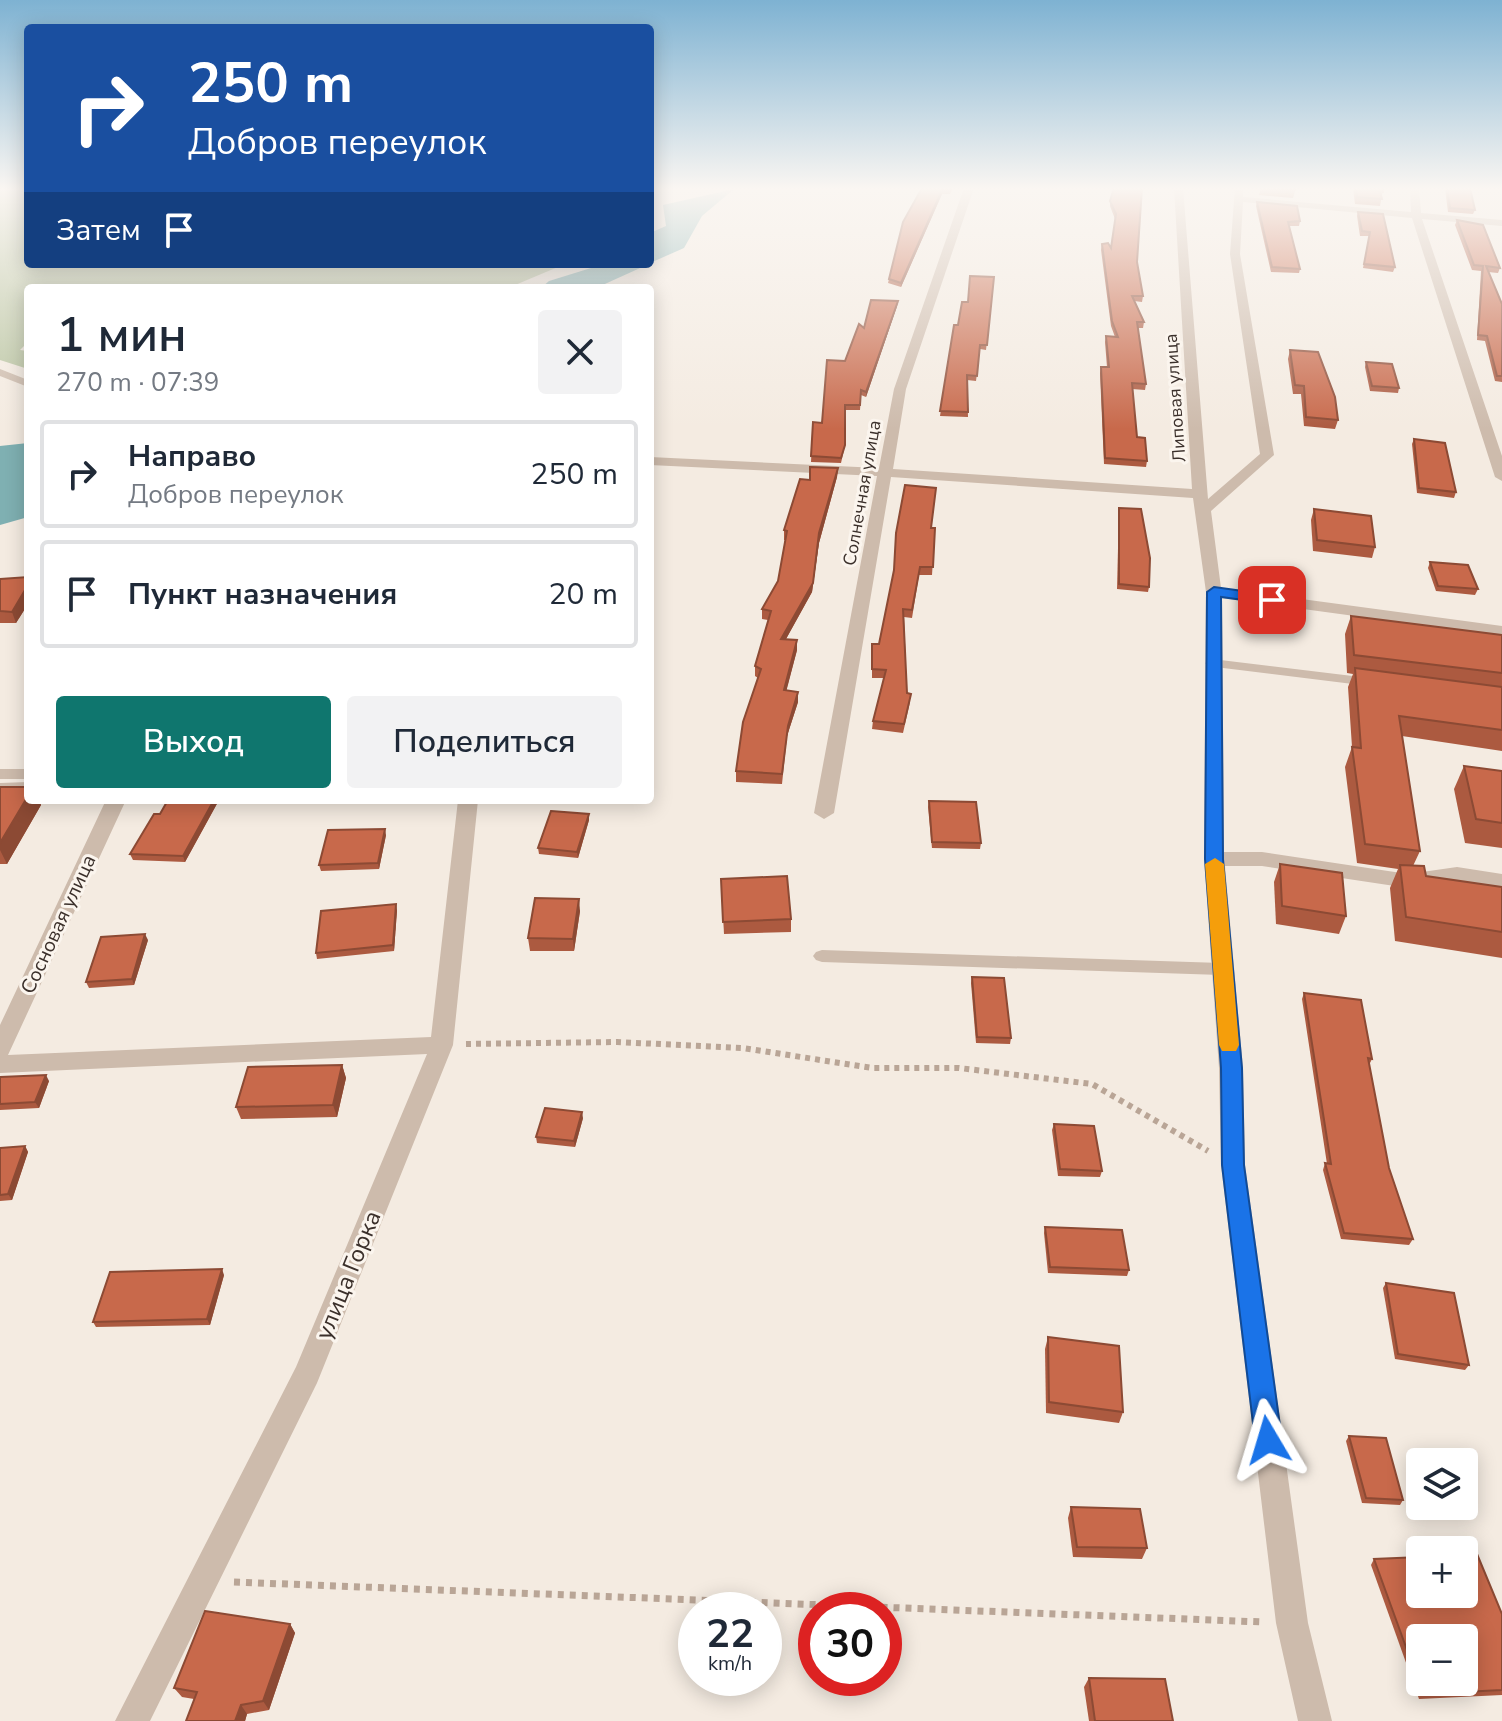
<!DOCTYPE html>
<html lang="ru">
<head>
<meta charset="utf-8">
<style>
  :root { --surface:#fff; --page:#f2f2f3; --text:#1f2937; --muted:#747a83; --line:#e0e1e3; --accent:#0f766e }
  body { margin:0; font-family:"Nunito Sans",sans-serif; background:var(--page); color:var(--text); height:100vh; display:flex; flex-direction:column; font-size:30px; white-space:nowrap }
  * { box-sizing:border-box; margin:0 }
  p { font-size:26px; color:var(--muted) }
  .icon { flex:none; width:44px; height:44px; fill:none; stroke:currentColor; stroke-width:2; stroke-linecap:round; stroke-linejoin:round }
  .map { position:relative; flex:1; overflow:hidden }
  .panel { position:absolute; left:24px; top:284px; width:630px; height:520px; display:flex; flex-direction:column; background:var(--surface); border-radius:8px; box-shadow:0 4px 20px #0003 }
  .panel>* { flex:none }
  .hud { position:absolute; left:24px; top:24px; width:630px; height:244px; border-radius:8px; box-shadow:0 4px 20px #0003; background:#1a4fa0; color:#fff; overflow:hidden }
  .tools { position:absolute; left:1406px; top:1448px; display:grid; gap:16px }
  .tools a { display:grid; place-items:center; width:72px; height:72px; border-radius:8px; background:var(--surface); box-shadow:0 4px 20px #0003; font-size:40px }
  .speed { position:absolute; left:678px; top:1592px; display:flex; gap:16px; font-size:40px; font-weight:700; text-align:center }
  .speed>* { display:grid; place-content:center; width:104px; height:104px; border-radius:50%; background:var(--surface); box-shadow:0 4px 20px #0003; line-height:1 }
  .speed small { font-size:20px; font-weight:400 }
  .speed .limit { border:12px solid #d22; background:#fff; color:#111 }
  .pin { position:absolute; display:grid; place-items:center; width:68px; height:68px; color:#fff; margin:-34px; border-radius:16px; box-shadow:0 4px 12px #0006 }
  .me { position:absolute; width:88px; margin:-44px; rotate:353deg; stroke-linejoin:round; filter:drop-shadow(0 0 6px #0008) }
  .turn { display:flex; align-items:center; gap:28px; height:168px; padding:0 32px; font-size:36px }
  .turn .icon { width:104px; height:104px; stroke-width:2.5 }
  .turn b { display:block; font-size:56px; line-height:68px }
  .then { display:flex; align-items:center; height:76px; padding:0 32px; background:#0003; gap:16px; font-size:30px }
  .round { display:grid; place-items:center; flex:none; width:84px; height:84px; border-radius:8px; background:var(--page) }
  .head { display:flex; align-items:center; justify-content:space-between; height:136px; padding:0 32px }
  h1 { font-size:48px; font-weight:600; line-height:60px }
  .button { display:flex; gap:16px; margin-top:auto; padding:16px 32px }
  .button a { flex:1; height:92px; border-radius:8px; background:var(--accent); color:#fff; font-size:32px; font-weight:600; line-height:92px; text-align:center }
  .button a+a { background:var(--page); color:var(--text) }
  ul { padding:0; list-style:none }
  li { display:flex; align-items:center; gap:24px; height:108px; margin:0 16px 12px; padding:0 16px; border:4px solid var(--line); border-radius:8px }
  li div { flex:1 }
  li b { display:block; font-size:30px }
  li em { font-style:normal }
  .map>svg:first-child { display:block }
  .green { fill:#b8c4a0 }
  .water { fill:#7fb0b2 }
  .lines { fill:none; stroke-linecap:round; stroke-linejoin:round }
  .path-far1 { stroke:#b9a596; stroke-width:6; stroke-dasharray:5 5; stroke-linecap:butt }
  .path { stroke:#b9a596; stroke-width:7; stroke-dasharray:6 6; stroke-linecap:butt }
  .lane { fill:#cdbbac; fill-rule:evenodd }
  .street { fill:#cdbbac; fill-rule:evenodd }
  .wall { fill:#ac5a40 }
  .shaded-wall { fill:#8c4a34 }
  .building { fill:#c8694b; stroke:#8c4a34; stroke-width:2; fill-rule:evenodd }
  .route { fill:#1a73e8; stroke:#114b97; stroke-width:2 }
  .slow { fill:#f59e0b }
  .labels { text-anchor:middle; stroke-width:6; stroke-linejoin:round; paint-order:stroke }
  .far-street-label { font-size:18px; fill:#3b302b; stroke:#fbf5ee }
  .street-label { font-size:20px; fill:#3b302b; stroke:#fbf5ee }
  .near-street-label { font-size:24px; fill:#3b302b; stroke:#fbf5ee }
</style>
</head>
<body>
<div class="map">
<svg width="1502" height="1721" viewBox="0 0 1502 1721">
  <rect width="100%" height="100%" fill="#f4ebe1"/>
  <polygon class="green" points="0,188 28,188 28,264 565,264 508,288 28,288 28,342 20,350 28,351 28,369 0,360"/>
  <g class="water">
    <polygon points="734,189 702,216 684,248 650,263 650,233 666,226 663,205"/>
    <polygon points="604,264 649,264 596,288 541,288 549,281"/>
    <polygon points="28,443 28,517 0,525 0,446"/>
  </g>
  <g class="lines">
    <polyline class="path-far1" points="466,1044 617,1042 743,1048 872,1068 959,1068 1092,1084 1208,1151"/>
    <polyline class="path" points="234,1582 1263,1622"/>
    <g class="lane">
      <polygon points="0,369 28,380 28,387 0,376"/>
      <polygon points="1212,659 1369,678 1376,682 1369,686 1207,666 1205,663"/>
      <rect x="0" y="769" width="28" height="10"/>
      <polygon points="28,782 28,792 0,793 0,783"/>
      <polygon points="822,950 1221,963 1227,965 1230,969 1227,973 1221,975 822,962 816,960 813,956 816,952"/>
    </g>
    <g class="street">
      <polygon points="964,188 974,188 906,389 893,469 1192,489 1174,188 1183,188 1208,499 1260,454 1230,254 1235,188 1243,188 1243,197 1411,212 1410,188 1419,188 1421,213 1502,220 1502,226 1422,219 1502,456 1502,481 1495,477 1412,218 1243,202 1240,254 1274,455 1211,511 1221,588 1502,626 1502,636 1222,598 1224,852 1262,852 1408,874 1457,867 1502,874 1502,888 1457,881 1408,888 1262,866 1225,866 1243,1068 1245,1165 1308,1623 1332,1721 1298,1721 1276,1623 1221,1165 1219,1068 1204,859 1206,592 1193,498 891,477 834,813 824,819 814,813 877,476 650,465 650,457 879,468 894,389"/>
      <polygon points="106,800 126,800 8,1055 431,1037 458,800 478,800 453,1045 317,1383 150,1721 115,1721 296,1367 427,1054 0,1073 0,1025"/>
    </g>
  </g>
  <g class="wall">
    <polygon points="922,188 953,188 950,194 942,194 901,287 888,283 889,279"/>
    <polygon points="1261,188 1296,188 1293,198 1259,195"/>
    <polygon points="1353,188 1383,188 1380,206 1355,204"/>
    <polygon points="1445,188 1470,188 1475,210 1473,214 1448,212"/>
    <polygon points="1110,201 1137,262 1143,296 1142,302 1134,301 1144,322 1143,328 1138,328 1146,384 1145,390 1132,389 1137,437 1147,461 1146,467 1104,464 1100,373 1101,367 1107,367 1105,342 1106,336 1115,337 1111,326 1101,250 1102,244 1111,248 1115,219 1110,206"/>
    <polygon points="1257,202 1300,221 1299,226 1289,226 1300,269 1299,273 1271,272 1256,206"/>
    <polygon points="1358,212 1395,267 1393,272 1363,268 1369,236 1360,236 1357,216"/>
    <polygon points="1457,220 1500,268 1498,273 1488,272 1502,304 1502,382 1495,381 1485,341 1477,340 1481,271 1472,270 1455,225"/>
    <polygon points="994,277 986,350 980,349 976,381 967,380 968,417 940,416 954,325 958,325 968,302"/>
    <polygon points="898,301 897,306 866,397 861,395 860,410 845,410 844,450 841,463 811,462 813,422 822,423 845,361 864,328"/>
    <polygon points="1290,350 1338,420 1335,429 1304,426 1301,394 1293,394 1288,359"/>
    <polygon points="1366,362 1399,388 1398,393 1370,391 1365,367"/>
    <polygon points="1414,439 1456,492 1454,498 1417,493 1412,444"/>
    <polygon points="838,468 837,477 819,543 812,592 786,639 797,640 797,650 786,691 798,702 787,736 782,784 736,782 736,771 758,678 755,676 755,666 768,620 762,619 762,609 778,581 785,540 784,540 784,530"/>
    <polygon points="1119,508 1149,587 1148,592 1117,589"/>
    <polygon points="1314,509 1375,547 1372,558 1313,551 1311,520"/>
    <polygon points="931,528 935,528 932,575 919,575 912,618 904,617 907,693 910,702 903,733 872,729 873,721 884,678 872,678 872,644 879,644 894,571"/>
    <polygon points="1430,562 1478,589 1475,595 1436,591 1428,568"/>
    <polygon points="28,577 28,604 16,623 0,623 0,579"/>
    <polygon points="1351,616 1502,635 1502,751 1402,736 1420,851 1413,866 1426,876 1502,887 1502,958 1395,941 1390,888 1398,869 1357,863 1345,767 1352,747 1348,687 1353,674 1347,673 1345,634"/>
    <polygon points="1464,766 1502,771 1502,848 1465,843 1454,789"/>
    <polygon points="0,787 28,800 39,800 41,805 7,864 0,864"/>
    <polygon points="168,800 219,800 185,862 133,860 130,854 160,814"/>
    <polygon points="929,801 981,843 980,849 932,848 928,807"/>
    <polygon points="589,814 589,820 578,858 539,854 538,848"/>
    <polygon points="386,835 379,869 321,871 319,865"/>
    <polygon points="1280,864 1346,916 1339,934 1276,924 1274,882"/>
    <polygon points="721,879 791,919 791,932 724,934"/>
    <polygon points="397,910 394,951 317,959 316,953"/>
    <polygon points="580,911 574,951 530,951 528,938"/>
    <polygon points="148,940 134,985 89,988 86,982"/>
    <polygon points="972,977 1011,1038 1010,1044 976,1043 971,983"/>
    <polygon points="1304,993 1372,1059 1369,1065 1389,1168 1413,1239 1409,1245 1341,1239 1323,1170 1325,1163 1327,1164 1302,999"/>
    <polygon points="342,1065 346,1078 337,1117 241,1119 236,1107"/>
    <polygon points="0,1077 49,1081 39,1108 0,1110"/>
    <polygon points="583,1118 575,1147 537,1143 536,1137"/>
    <polygon points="1054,1124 1102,1171 1100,1177 1058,1176 1052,1130"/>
    <polygon points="25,1146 28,1152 12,1200 0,1201 0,1148"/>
    <polygon points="1045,1227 1129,1270 1127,1276 1048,1273 1044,1233"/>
    <polygon points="224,1275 210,1325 96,1327 93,1322"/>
    <polygon points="1386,1283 1469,1365 1465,1370 1395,1359 1383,1288"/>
    <polygon points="1048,1337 1123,1412 1119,1423 1046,1413 1045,1349"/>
    <polygon points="1349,1436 1403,1500 1400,1505 1362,1503 1346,1441"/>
    <polygon points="1071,1507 1147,1548 1142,1559 1073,1557 1068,1518"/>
    <polygon points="1374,1559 1502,1614 1502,1695 1419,1699 1371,1565"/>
    <polygon points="290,1624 295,1633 269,1710 247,1714 245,1721 186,1721 194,1699 182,1697 174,1688"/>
    <polygon points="1089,1678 1173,1721 1089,1721 1084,1687"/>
  </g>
  <g class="shaded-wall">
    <polygon points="942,190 942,194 901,287 901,283"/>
    <polygon points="898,301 897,306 866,397 866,392"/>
    <polygon points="838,468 837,477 819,543 812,592 781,648 781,639 819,533"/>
    <polygon points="28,585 28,604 16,623 12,612"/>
    <polygon points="797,640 797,650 784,700 784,690"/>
    <polygon points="798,692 798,702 787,736 782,784 788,726"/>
    <polygon points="28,796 28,800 39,800 41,805 7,864 0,850 0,843"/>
    <polygon points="214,800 219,800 185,862 183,856"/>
    <polygon points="589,814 589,820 578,858 577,852"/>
    <polygon points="385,829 386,835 379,869 378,863"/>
    <polygon points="579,899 580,911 574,951 573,939"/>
    <polygon points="396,904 397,910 394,951 393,945"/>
    <polygon points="145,934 148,940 134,985 132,979"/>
    <polygon points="342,1065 346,1078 337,1117 333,1105"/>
    <polygon points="46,1075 49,1081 39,1108 35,1102"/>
    <polygon points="582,1112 583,1118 575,1147 574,1141"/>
    <polygon points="25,1146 28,1152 12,1200 8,1194"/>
    <polygon points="222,1269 224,1275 210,1325 207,1319"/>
    <polygon points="290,1624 295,1633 269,1710 263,1701"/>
    <polygon points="241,1705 247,1714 245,1721 235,1721"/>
  </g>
  <g class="building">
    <polygon points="922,188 952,188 950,190 942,190 901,283 889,279 903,222"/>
    <polygon points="1114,188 1142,188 1137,262 1143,296 1132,296 1144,322 1137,322 1146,384 1132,383 1137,437 1145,438 1147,461 1105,458 1101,367 1109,367 1106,336 1118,337 1112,321 1102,244 1108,243 1111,248 1116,214 1110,201"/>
    <polygon points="1265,188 1296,188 1295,190"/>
    <polygon points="1356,188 1383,188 1383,192 1380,192 1382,199 1357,197"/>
    <polygon points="1447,188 1470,188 1475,210 1450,208"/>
    <polygon points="1257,202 1297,206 1300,221 1288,222 1300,269 1272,267"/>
    <polygon points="1358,212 1383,214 1395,267 1364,264 1370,232 1362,231"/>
    <polygon points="1457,220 1483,225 1500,268 1486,266 1502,304 1502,376 1497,376 1487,336 1478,335 1483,266 1474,265"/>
    <polygon points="970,276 994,277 987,345 980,345 977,376 967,375 968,412 940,411 954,325 958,325 962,302 968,302"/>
    <polygon points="871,300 898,301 866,392 861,390 860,405 845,405 845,445 841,458 811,456 813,422 822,423 827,360 845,361 859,324 864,328"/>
    <polygon points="1290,350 1318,352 1335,397 1338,420 1306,417 1304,386 1295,385"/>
    <polygon points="1366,362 1392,364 1399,388 1372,386"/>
    <polygon points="1414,439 1445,443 1456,492 1419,488"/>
    <polygon points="810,467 838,468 819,533 813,583 781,639 797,640 784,690 798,692 788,726 782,774 736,771 743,722 761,669 755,666 771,611 762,609 778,581 787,531 784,530 800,479 810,480"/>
    <polygon points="905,485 936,488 931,528 935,528 933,567 920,567 912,610 903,609 907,693 911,694 904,724 873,721 886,670 872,669 872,644 879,644 894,570 896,533"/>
    <polygon points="1119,508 1141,509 1150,558 1149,587 1119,584"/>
    <polygon points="1314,509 1371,516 1375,547 1317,540"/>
    <polygon points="1430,562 1468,565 1478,589 1438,586"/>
    <polygon points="28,577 28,585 12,612 0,611 0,579"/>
    <polygon points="1351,616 1502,635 1502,673 1354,655"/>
    <polygon points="1355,668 1502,687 1502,730 1399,716 1420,851 1365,844 1352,747 1361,748"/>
    <polygon points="1464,766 1502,771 1502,823 1476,819"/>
    <polygon points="0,787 28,787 28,796 0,843"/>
    <polygon points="168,800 214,800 183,856 130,854 154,814 160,814"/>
    <polygon points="929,801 976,802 981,843 932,842"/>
    <polygon points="551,811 589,814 577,852 538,848"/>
    <polygon points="385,829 378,863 319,865 328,830"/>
    <polygon points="1280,864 1342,873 1346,916 1282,906"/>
    <polygon points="1400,865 1424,866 1426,876 1502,887 1502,932 1406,917"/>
    <polygon points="787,876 791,919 723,922 721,879"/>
    <polygon points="535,898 579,899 573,939 528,938"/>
    <polygon points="396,904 393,945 316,953 321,911"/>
    <polygon points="145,934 132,979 86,982 101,937"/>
    <polygon points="972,977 1004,978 1011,1038 977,1037"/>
    <polygon points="1304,993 1361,1000 1372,1059 1368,1058 1389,1168 1413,1239 1344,1233 1325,1163 1331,1164"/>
    <polygon points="342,1065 333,1105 236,1107 248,1067"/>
    <polygon points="46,1075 35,1102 0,1104 0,1077"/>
    <polygon points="545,1108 582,1112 574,1141 536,1137"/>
    <polygon points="1054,1124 1094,1126 1102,1171 1060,1169"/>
    <polygon points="25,1146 8,1194 0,1195 0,1148"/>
    <polygon points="1045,1227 1122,1230 1129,1270 1050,1267"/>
    <polygon points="222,1269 207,1319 93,1322 110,1272"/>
    <polygon points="1386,1283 1454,1293 1469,1365 1398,1354"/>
    <polygon points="1048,1337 1119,1346 1123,1412 1049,1402"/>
    <polygon points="1349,1436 1386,1438 1403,1500 1366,1498"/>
    <polygon points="1071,1507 1140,1509 1147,1548 1077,1547"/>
    <path d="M 1477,1554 L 1502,1614 L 1502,1690 L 1423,1694 L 1374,1559 L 1420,1557 L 1420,1594 L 1464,1594 L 1464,1555 ZM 1420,1638 L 1464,1638 L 1464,1682 L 1420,1682 Z"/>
    <polygon points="205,1611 290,1624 263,1701 241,1705 235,1721 186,1721 197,1692 174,1688"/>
    <polygon points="1089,1678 1165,1679 1173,1721 1095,1721"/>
  </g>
  <linearGradient id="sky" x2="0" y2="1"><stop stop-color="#7eb2d2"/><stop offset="0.44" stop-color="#faf6f2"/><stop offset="1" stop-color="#faf6f2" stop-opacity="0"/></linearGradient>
  <rect width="1502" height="429" fill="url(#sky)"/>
  <polygon class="route" points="1214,587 1272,595 1279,600 1272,604 1221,597 1223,859 1242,1068 1244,1165 1282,1440 1278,1449 1268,1453 1259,1449 1255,1440 1222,1165 1221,1068 1205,859 1207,592"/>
  <polygon class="slow" points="1215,858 1224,864 1239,1045 1236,1051 1222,1051 1219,1045 1205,864"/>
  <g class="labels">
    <g class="far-street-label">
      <text transform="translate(1175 398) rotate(-94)" y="6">Липовая улица</text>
      <text transform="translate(862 493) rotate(-80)" y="6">Солнечная улица</text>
    </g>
    <g class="street-label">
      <text transform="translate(58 924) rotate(-65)" y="7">Сосновая улица</text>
    </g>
    <g class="near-street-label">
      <text transform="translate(348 1275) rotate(-68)" y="8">улица Горка</text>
    </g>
  </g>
</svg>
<div class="tools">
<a><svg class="icon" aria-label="layers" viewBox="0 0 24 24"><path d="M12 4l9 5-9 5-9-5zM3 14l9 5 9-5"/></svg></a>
<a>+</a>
<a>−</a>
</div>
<div class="speed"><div>22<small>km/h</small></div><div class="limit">30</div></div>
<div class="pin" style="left:1272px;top:600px;background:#d93025"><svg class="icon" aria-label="arrive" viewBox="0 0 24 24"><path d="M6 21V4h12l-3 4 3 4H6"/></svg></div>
<svg class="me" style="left:1268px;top:1440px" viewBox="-20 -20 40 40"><path d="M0-17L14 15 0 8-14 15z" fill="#1a73e8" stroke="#fff" stroke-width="4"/></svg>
<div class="hud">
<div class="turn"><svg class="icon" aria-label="right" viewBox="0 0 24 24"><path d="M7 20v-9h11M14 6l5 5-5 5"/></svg><div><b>250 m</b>Добров переулок</div></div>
<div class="then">Затем<svg class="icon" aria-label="arrive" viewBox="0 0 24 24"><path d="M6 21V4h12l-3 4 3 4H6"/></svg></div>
</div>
<section class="panel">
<div class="head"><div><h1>1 мин</h1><p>270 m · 07:39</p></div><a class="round"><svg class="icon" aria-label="close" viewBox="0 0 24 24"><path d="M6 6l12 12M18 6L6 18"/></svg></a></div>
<ul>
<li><svg class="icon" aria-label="right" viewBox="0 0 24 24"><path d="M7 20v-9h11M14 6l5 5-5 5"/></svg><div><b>Направо</b><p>Добров переулок</p></div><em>250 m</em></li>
<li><svg class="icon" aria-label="arrive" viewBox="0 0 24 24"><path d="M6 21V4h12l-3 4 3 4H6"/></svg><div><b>Пункт назначения</b></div><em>20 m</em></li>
</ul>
<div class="button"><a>Выход</a><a>Поделиться</a></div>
</section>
</div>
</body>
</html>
